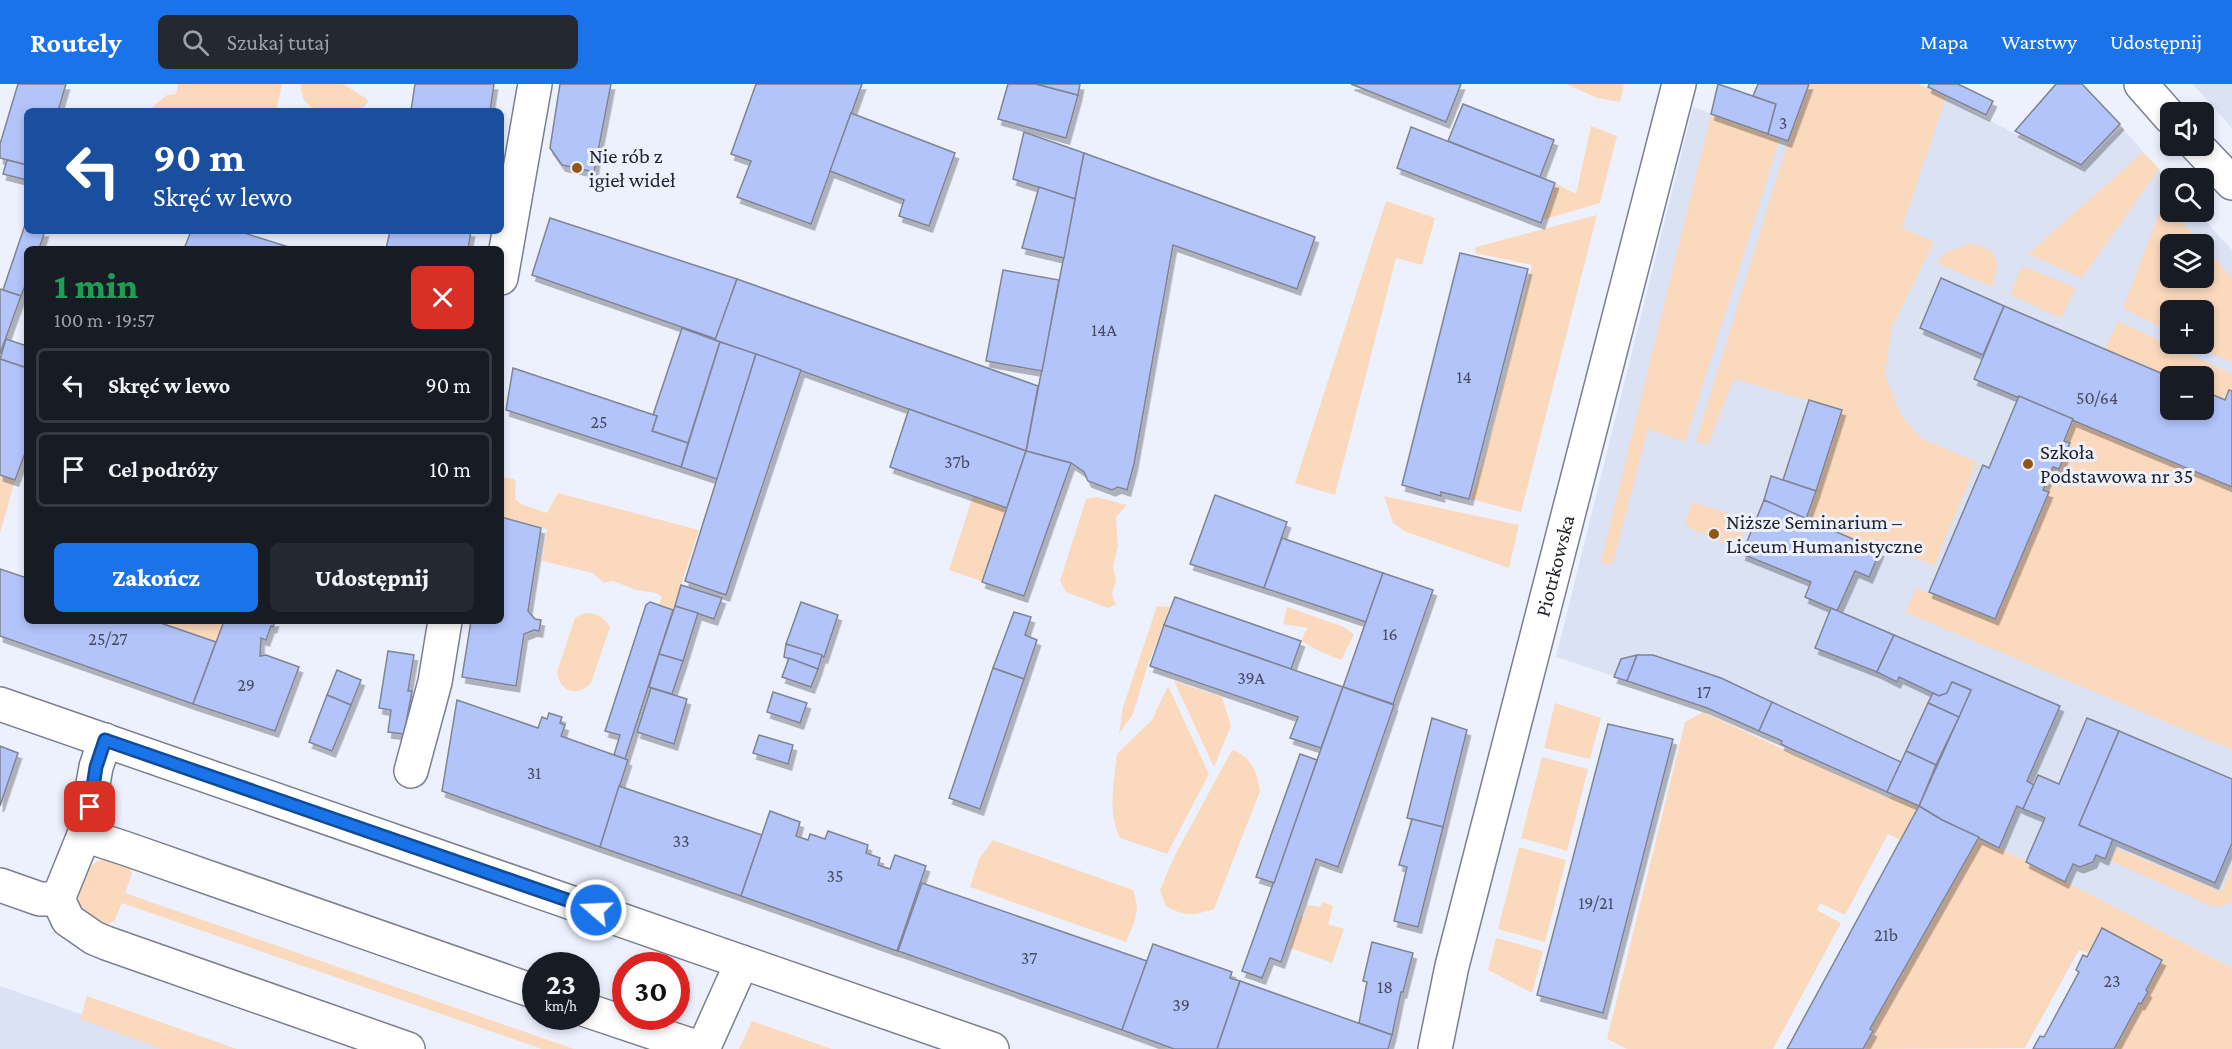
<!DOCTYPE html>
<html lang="pl">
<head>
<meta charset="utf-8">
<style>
  :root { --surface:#171b24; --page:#242831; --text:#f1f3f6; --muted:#9ea1a6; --line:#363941; --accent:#1a73e8 }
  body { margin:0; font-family:"Crimson Pro",serif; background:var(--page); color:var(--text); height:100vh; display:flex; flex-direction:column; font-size:22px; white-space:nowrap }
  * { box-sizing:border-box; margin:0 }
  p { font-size:20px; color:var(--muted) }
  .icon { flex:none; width:33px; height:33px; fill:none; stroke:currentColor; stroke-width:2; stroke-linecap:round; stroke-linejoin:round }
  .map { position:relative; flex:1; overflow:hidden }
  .details { position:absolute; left:24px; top:162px; width:480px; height:378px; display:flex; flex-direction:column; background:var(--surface); border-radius:9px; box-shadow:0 3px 9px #0003 }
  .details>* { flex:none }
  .hud { position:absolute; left:24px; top:24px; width:480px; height:126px; border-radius:9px; box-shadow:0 3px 9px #0003; background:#1a4fa0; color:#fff; overflow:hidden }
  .buttons { position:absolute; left:2160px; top:18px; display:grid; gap:12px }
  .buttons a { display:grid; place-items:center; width:54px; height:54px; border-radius:9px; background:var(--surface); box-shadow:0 3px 9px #0003; font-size:30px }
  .speed { position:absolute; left:522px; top:868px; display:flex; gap:12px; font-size:30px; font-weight:700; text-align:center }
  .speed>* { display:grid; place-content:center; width:78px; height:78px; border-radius:50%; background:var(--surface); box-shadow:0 3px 9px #0003; line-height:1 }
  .speed small { font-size:15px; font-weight:400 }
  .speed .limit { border:9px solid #d22; background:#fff; color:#111 }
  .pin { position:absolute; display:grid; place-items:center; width:51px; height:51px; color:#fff; margin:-26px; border-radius:12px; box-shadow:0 3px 9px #0006 }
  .me { position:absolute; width:66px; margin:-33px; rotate:289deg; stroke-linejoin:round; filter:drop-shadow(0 0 4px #0008) }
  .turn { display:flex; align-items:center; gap:21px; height:126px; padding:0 30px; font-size:27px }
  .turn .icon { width:78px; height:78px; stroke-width:2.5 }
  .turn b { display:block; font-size:42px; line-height:51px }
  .round { display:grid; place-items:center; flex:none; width:63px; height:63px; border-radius:9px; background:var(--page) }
  .head { display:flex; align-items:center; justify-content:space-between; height:102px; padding:0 30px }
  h1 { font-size:36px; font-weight:800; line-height:45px; color:#1e9e55 }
  .action { display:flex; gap:12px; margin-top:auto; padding:12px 30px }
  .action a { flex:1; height:69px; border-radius:9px; background:var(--accent); color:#fff; font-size:24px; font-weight:800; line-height:69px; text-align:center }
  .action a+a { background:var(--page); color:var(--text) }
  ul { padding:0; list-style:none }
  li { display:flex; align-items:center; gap:18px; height:75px; margin:0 12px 9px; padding:0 18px; border:3px solid var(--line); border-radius:9px }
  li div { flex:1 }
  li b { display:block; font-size:22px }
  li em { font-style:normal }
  header { display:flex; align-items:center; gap:36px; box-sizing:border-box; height:84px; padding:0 30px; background:var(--accent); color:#fff }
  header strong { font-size:28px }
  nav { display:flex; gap:33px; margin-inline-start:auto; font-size:21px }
  .search { width:420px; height:54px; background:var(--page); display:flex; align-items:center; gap:15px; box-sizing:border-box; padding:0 21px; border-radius:9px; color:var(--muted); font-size:22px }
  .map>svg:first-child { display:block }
  .built { fill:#dbe2f4; fill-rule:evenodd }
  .green { fill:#fbd9bd }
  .building { fill:#b3c4fb; stroke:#7f8492; stroke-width:1.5; filter:url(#shadow) }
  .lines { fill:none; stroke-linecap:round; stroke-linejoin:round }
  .minor-casing { stroke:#7b7f8e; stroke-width:36 }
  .minor { stroke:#fff; stroke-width:33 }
  .route-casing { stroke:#114b97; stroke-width:15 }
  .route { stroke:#1a73e8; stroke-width:10 }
  .poi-dot { fill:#925616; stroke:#edf1fe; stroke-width:2 }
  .labels { text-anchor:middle; stroke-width:6; stroke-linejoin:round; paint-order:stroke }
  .number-label { font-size:18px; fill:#464c5e }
  .poi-label { font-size:21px; fill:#22242a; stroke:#edf1fe; text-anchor:start }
  .street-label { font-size:21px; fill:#22242a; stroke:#edf1fe }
</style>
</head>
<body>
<header>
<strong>Routely</strong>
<div class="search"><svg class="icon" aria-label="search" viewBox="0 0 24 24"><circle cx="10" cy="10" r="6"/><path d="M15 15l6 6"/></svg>Szukaj tutaj</div>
<nav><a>Mapa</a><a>Warstwy</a><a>Udostępnij</a></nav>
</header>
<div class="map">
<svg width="2232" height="965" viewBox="0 0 2232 965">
  <defs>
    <filter id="shadow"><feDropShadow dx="3.5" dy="6" stdDeviation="0" flood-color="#0004"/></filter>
  </defs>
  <rect width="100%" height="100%" fill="#edf1fe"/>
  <g class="built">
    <path d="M 1809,0 L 1919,0 L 2080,83 L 2122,44 L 2170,98 L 2170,128 L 2197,128 L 2232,166 L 2232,884 L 1919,722 L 1789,664 L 1781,660 L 1782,657 L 1707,623 L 1556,573 L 1693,23 L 1788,57 ZM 2170,160 L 2204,160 L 2204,194 L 2170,194 ZM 2170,226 L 2204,226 L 2204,260 L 2170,260 ZM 2170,292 L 2204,292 L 2204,326 L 2170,326 Z"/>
    <polygon points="2193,0 2232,0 2232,44"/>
    <polygon points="0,902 181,965 0,965"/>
  </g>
  <g class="green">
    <polygon points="178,0 282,0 276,27 148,27 167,11 176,10"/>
    <path d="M 301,0 L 343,0 L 367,15 L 368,18 L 360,27 C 336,27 300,35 301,0 Z"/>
    <polygon points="1566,0 1624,0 1620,18 1597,14"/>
    <polygon points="1809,0 1919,0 1946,13 1902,144 1934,158 1892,243 1885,290 1901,331 1922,355 1977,378 1934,482 1879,459 1877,466 1806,435 1841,326 1734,295 1708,361 1696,357 1788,57"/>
    <polygon points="1711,30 1780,54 1685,358 1648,345 1613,479 1603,481 1601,477"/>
    <polygon points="1591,42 1617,52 1600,119 1542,136 1555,99 1576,110"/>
    <polygon points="2143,68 2159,85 2082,194 2028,170"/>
    <polygon points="1386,117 1435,134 1422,181 1396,174 1335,411 1295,399"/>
    <polygon points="2163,118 2202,160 2170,160 2170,194 2204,194 2204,163 2232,194 2232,279 2193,260 2204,260 2204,226 2170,226 2170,248 2123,224"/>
    <polygon points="1597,131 1521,428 1471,415 1492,349 1532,181 1475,169 1476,163"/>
    <path d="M 1968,160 C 1982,160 1997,166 1997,183 C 1997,189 1993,197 1992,203 L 1937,179 L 1945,169 Z"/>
    <polygon points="2022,182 2076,204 2061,234 2010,211"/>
    <polygon points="2118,237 2232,290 2232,307 2229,306 2225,316 2204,307 2204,292 2170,293 2105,265"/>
    <polygon points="2073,335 2232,404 2232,666 1905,528 1916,504 1995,535 2049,409 2043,406 2053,383 2059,385 2064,357"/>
    <polygon points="0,391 15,396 0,449"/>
    <polygon points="501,393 514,395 516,399 515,415 521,420 547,429 558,409 699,446 673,526 659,521 662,513 656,509 636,506 613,497 604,499 593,489 542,477 547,445 501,433"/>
    <polygon points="973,412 1007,424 984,498 949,486"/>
    <polygon points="1384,412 1519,441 1509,484 1404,447 1393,439"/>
    <polygon points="1097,413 1127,421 1116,433 1118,463 1113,481 1116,497 1112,509 1114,517 1117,520 1108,524 1066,508 1060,497 1086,415"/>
    <polygon points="1692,418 1750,436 1738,465 1689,444 1685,439"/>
    <polygon points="1157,522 1170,523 1148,580 1133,630 1119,650 1123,623"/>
    <polygon points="1287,523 1344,543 1354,551 1341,576 1321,568 1301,557 1307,544 1283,540"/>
    <path d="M 584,529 C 597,529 603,532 610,543 L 591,599 C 578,614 559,608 557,588 L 575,534 Z"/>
    <polygon points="160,537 224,537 216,558 160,539"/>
    <polygon points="1174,597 1222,613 1231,642 1214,683"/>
    <path d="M 1168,602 L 1209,690 L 1167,770 L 1120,754 C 1107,726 1114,699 1117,670 L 1152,636 Z"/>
    <polygon points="1555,619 1601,634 1590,675 1544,664"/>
    <polygon points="1703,628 1888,714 1896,711 1919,722 1900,756 1888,750 1845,831 1820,819 1817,826 1841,839 1773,965 1627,965 1607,955 1685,638"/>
    <path d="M 1232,666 C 1251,672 1257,688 1260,707 L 1214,825 C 1192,832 1186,833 1166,822 L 1160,806 L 1174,773 Z"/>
    <polygon points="1542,673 1588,685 1567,767 1521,754"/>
    <polygon points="1979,753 2232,884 2232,965 2114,965 2139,919 2142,920 2148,908 2146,906 2162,876 2102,844 2088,869 2079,866 2025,964 1863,965 1873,947 1870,945"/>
    <path d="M 993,756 L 1133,806 C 1141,828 1135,837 1126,858 L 970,803 L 979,775 Z"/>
    <polygon points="1519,763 1566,776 1545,858 1498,845"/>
    <polygon points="2116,764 2221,808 2232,781 2231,818 2220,823 2209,821 2111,777"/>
    <path d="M 107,774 L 128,781 L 132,790 L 125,809 L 574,965 L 542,965 L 122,819 L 115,836 L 107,841 C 96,840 82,830 79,818 C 76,807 84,786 94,780 C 97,777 103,776 107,774 Z"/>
    <polygon points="1323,818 1333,822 1328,840 1344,845 1332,879 1290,864 1301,832 1304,833 1307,821 1320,823"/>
    <polygon points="1496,854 1543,867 1532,909 1488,886"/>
    <polygon points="87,912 237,965 162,965 80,935"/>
    <polygon points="752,937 832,965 739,965"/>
  </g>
  <g class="building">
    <polygon points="18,0 66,0 58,27 27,27 27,81 0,74 0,60"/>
    <polygon points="415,0 494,0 490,27 411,27"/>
    <polygon points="560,0 611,0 594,88 562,81 550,64"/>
    <polygon points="756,0 862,0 811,140 737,113 751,77 731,70"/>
    <polygon points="1008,0 1036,0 1078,11 1066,54 998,35"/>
    <polygon points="1036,0 1080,0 1078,11"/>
    <polygon points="1351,0 1461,0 1446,38"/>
    <polygon points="1718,0 1776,20 1768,50 1711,30"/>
    <polygon points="1758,0 1809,0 1788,57 1768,50 1776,20 1753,12"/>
    <polygon points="1929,0 1958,0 1993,17 1986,31 1928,3"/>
    <polygon points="2056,0 2082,0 2120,40 2081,81 2015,47"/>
    <polygon points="1463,20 1554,56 1540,93 1448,57"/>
    <polygon points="851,29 955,69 929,142 899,132 904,116 830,87"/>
    <polygon points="1411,43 1555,99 1541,139 1397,84"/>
    <polygon points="1024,48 1084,69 1075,115 1013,95"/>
    <polygon points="1084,69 1315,153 1297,205 1173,161 1134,380 1127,406 1118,403 1112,406 1088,397 1084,388 1071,379 1026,367"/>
    <polygon points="7,76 27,81 27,96 3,90"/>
    <polygon points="1039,103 1075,115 1064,174 1022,164"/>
    <polygon points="550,134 737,195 716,255 532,191"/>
    <polygon points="27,135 27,147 45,147 39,165 27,165 27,197 21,212 3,206"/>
    <polygon points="191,147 238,147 295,165 184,165"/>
    <polygon points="390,147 471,147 468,165 386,165"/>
    <polygon points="1460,169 1528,185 1469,415 1441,408 1441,412 1402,401"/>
    <polygon points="1003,186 1059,196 1042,287 986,277"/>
    <polygon points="1941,194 2004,222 1983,271 1920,244"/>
    <polygon points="737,195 1038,302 1026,367 715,256"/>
    <polygon points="0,205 21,212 0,270"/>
    <polygon points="2004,222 2170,293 2170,326 2204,326 2204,307 2225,316 2229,306 2232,307 2232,403 1974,295"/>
    <polygon points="682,244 720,258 688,359 652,347 657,332 653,331"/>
    <polygon points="6,255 27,262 27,284 0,275"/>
    <polygon points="720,258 756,270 717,395 681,383"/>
    <polygon points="756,270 801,286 726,511 685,497"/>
    <polygon points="0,275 27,284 27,364 15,396 0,391"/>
    <polygon points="513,284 657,332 652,347 688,359 681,383 506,326"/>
    <polygon points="2019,312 2073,335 2064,357 2070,359 2059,385 2053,383 2043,406 2049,408 1995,535 1929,508 1983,381 1989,384"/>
    <polygon points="1809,316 1842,326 1816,407 1783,396"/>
    <polygon points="909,325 1026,367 1007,424 890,383"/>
    <polygon points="1026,367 1071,379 1024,512 982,498"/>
    <polygon points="1771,392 1816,407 1806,435 1764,416"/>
    <polygon points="1215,411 1287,438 1264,504 1190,480"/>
    <polygon points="1764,416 1880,467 1869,493 1855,487 1837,527 1805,513 1811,498 1742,470"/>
    <polygon points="501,433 541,444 528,527 535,535 541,536 539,547 534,546 524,550 516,602 462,593 471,537 501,537"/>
    <polygon points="1282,454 1383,489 1366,538 1264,504"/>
    <polygon points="0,485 27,494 27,537 155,537 216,558 193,620 0,552"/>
    <polygon points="1383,489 1433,506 1393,620 1343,603"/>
    <polygon points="681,501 722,514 714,535 675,522"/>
    <polygon points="1175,513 1301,557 1291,585 1164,541"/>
    <polygon points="650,518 673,526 625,675 614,671 620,651 605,647 646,521"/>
    <polygon points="801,518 838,531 824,573 786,560"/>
    <polygon points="675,522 698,529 683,577 659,570"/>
    <polygon points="1831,524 1894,551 1877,588 1815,564"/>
    <polygon points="1014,528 1031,533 1025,551 1037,556 1024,595 993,584"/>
    <polygon points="224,537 275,537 273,543 271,542 266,556 261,554 260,572 266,571 299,583 275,647 193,620"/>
    <polygon points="1164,541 1343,603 1321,664 1290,654 1298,633 1150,582"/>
    <polygon points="1894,551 2060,622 2027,697 2034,701 2023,725 2017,722 1999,764 1942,736 1919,722 1971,606 1952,598 1947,609 1939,612 1899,593 1897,598 1877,588"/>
    <polygon points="786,560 822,571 818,585 784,573"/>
    <polygon points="388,567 414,571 408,607 412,607 404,650 388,648 391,626 379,624"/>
    <polygon points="659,570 683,577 672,610 649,603"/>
    <polygon points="1637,571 1627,597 1614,593 1621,575"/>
    <polygon points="1637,571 1653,571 1721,594 1772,618 1759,647 1707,624 1627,597"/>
    <polygon points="789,574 818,585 811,603 782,593"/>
    <polygon points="993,584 1024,595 980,725 949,714"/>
    <polygon points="337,586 361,596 351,621 327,611"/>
    <polygon points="1952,598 1971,606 1959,633 1928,619 1933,609 1939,612 1947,609"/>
    <polygon points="1343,603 1394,621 1338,783 1316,775 1281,878 1270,874 1262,894 1242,887"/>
    <polygon points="651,604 687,615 674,660 637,648"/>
    <polygon points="773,608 807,619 800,639 767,628"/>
    <polygon points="327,611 351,621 332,667 309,658"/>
    <polygon points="457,616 538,644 542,633 547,635 549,629 562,633 560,639 565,641 561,652 628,676 600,763 442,707"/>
    <polygon points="1772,618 1901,678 1887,708 1789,664 1781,660 1782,657 1759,647"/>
    <polygon points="1928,619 1959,633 1936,681 1906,667"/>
    <polygon points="1432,634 1467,646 1443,743 1407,734"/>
    <polygon points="2087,634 2119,647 2079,741 2113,755 2105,775 2096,771 2093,778 2080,783 2073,780 2065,798 2026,778 2045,734 2023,725 2038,691 2059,700"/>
    <polygon points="1608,640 1673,655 1603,929 1537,911"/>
    <polygon points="2119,647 2232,695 2232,759 2215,799 2079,741"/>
    <polygon points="759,651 793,661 788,680 753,669"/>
    <polygon points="0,662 18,669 0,722"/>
    <polygon points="1906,667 1936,681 1919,722 1887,708"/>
    <polygon points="1300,670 1317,676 1274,799 1256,793"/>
    <polygon points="619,702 762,751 741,812 600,763"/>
    <polygon points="1919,722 1942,736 1979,753 1870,945 1873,947 1863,965 1787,965"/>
    <polygon points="770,727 800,738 796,752 808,756 810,750 825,755 828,747 868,761 866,769 880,774 878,781 890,785 895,771 926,782 897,867 741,812"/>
    <polygon points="1412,735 1443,743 1418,843 1394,837 1407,783 1399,781"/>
    <polygon points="922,799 1147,877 1122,946 898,867"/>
    <polygon points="2102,844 2162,876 2146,906 2148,908 2141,920 2139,919 2114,965 2033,965 2040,952 2044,953 2079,888 2076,886 2083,871 2087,873"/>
    <polygon points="1372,858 1413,869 1403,908 1401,908 1392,951 1359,939 1367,898 1363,897"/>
    <polygon points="1153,860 1232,888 1230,894 1240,897 1217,965 1174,965 1122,946"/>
    <polygon points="1240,897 1392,951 1388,965 1217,965"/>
  </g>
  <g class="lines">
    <defs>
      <g id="minor">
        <polyline points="2141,0 2170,33"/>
        <polyline points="2197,62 2232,99"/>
        <polyline points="501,194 535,0"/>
        <polyline points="0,620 992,965"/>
        <polyline points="105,656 96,683 84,751 58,815 68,836 94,854 106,859 408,965"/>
        <polyline points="411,687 435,598 445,537"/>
        <polyline points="84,751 124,764 536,908"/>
        <polyline points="0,801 40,815 58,815"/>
        <polyline points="586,926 702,965"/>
        <polyline points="703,965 742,878"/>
        <path id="s1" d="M 1435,965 L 1452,882 L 1679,0"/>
      </g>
    </defs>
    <use href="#minor" class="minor-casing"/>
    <use href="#minor" class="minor"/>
  </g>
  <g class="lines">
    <defs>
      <polyline id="route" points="90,723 96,683 105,656 596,826"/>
    </defs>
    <use href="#route" class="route-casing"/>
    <use href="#route" class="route"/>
  </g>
  <g class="poi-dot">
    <circle cx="577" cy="84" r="6"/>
    <circle cx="2028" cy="380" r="6"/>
    <circle cx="1714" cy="450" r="6"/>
  </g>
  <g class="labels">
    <g class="number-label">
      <text x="1783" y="45">3</text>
      <text x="1104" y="252">14A</text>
      <text x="1464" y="299">14</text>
      <text x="2097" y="320">50/64</text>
      <text x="599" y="344">25</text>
      <text x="957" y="384">37b</text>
      <text x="1390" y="556">16</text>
      <text x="108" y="561">25/27</text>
      <text x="1251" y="600">39A</text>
      <text x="246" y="607">29</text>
      <text x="1704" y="614">17</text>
      <text x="534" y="695">31</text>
      <text x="681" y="763">33</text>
      <text x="835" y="798">35</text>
      <text x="1596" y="825">19/21</text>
      <text x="1886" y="857">21b</text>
      <text x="1029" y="880">37</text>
      <text x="2112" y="903">23</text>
      <text x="1385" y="909">18</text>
      <text x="1181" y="927">39</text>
    </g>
    <g class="poi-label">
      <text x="589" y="79">Nie rób z<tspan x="589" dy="24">igieł wideł</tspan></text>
      <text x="2040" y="375">Szkoła<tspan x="2040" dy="24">Podstawowa nr 35</tspan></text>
      <text x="1726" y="445">Niższe Seminarium –<tspan x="1726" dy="24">Liceum Humanistyczne</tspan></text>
    </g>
    <g class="street-label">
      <text dy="7" stroke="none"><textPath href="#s1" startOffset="498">Piotrkowska</textPath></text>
    </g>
  </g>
</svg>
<div class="buttons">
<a><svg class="icon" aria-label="sound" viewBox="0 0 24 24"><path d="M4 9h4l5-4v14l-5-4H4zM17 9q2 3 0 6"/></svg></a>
<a><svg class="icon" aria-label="search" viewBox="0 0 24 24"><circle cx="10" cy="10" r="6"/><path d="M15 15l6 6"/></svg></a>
<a><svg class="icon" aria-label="layers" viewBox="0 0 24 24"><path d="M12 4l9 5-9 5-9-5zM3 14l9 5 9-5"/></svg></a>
<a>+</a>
<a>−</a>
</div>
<div class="speed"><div>23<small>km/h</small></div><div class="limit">30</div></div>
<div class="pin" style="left:90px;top:723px;background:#d93025"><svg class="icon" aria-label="arrive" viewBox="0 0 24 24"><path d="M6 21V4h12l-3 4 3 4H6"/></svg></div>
<svg class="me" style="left:596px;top:826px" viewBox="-20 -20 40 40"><circle r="17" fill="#1a73e8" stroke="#fff" stroke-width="3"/><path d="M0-11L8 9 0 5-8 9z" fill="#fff"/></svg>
<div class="hud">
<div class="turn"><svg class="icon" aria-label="left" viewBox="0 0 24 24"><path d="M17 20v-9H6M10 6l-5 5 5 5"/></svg><div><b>90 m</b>Skręć w lewo</div></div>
</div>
<section class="details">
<div class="head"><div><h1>1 min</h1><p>100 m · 19:57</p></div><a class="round" style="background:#d93025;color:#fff"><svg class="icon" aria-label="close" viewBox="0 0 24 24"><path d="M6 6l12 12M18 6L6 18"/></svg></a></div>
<ul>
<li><svg class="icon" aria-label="left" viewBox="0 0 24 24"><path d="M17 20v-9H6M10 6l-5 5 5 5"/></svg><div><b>Skręć w lewo</b></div><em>90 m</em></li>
<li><svg class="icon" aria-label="arrive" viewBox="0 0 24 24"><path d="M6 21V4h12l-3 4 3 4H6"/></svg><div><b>Cel podróży</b></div><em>10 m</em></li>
</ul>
<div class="action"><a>Zakończ</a><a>Udostępnij</a></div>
</section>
</div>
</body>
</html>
